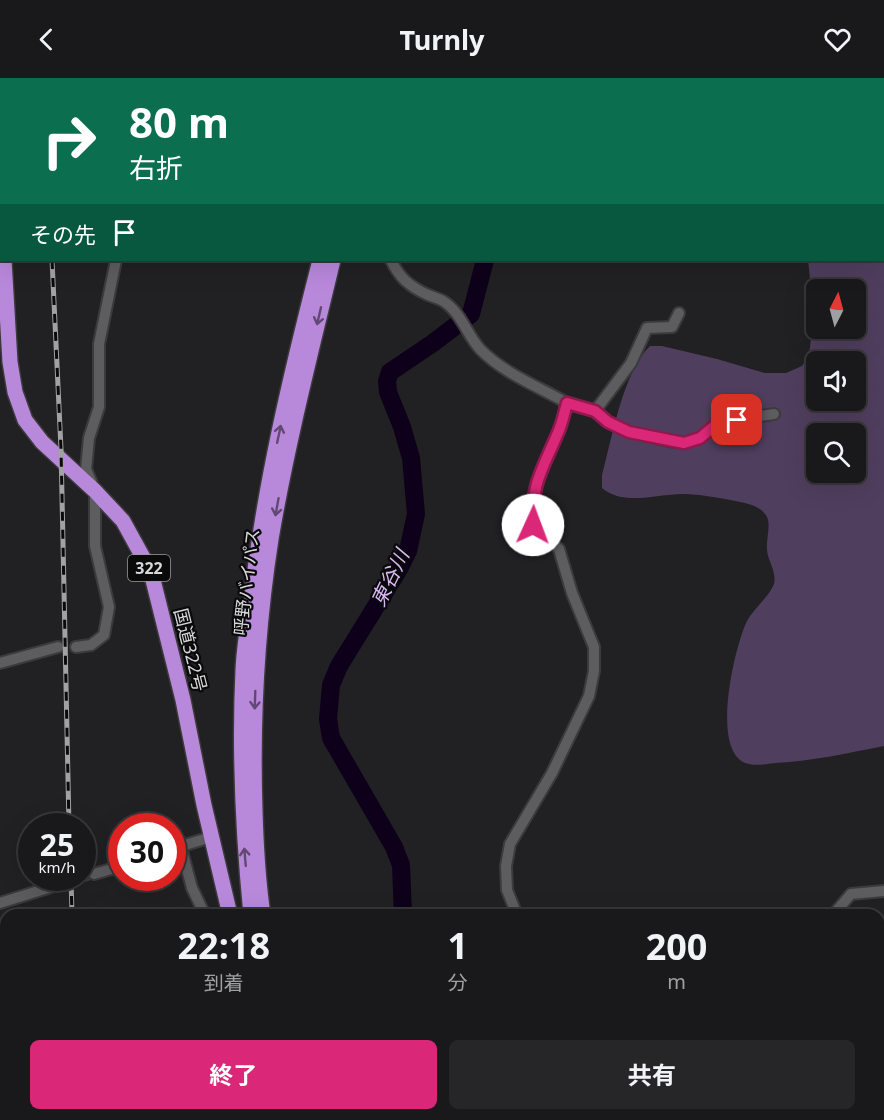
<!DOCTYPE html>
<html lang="ja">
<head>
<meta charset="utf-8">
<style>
  :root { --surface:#19181a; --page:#262527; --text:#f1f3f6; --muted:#9fa0a2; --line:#373739; --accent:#db2777 }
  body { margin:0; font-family:"Noto Sans","Noto Sans JP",sans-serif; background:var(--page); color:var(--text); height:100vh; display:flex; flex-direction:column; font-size:22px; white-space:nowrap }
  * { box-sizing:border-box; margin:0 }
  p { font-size:20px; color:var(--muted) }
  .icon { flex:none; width:33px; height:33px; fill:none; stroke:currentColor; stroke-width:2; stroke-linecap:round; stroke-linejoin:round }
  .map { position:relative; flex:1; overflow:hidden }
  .drawer { position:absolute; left:0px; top:831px; width:885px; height:212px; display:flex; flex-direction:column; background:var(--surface); border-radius:18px 18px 0 0; box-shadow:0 6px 24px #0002,0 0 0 2px var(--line) }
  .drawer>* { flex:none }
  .hud { position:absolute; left:0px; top:0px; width:885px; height:183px; box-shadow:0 6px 24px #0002,0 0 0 2px var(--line); background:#0b6e4f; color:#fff; overflow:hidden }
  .needle { width:39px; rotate:6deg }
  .fabs { position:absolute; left:806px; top:201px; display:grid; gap:12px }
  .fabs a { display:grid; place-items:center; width:60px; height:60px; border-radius:9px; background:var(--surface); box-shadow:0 6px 24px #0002,0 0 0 2px var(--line); font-size:30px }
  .speed { position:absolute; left:18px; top:735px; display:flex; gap:12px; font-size:30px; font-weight:700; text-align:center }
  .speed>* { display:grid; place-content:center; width:78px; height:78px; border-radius:50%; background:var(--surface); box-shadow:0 6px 24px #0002,0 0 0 2px var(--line); line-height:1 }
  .speed small { font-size:15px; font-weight:400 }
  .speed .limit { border:9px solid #d22; background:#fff; color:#111 }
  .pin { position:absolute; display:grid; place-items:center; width:51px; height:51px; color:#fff; margin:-26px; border-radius:12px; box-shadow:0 3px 9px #0006 }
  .me { position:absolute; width:66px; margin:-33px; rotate:2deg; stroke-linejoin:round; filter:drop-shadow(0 0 4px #0008) }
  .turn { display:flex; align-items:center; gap:21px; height:126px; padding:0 30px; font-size:27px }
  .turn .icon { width:78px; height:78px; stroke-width:2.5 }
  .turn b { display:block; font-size:42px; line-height:51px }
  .then { display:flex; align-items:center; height:57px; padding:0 30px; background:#0003; gap:12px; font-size:22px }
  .eta { display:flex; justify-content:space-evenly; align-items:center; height:102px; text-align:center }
  .eta b { font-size:36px; font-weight:700; line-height:42px }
  .primary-button { display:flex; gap:12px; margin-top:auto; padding:12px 30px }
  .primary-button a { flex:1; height:69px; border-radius:9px; background:var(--accent); color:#fff; font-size:24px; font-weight:700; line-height:69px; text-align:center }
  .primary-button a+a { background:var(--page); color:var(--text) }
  header { display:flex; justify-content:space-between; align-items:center; height:78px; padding:0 30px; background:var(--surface); font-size:27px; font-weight:700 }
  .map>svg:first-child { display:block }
  .green { fill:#503e5e; fill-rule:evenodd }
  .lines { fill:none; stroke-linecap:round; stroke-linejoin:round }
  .river { stroke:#0e001a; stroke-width:18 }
  .minor-tunnel { stroke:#3c3b3d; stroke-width:10; stroke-dasharray:10 5; stroke-linecap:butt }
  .minor-casing { stroke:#3c3a3d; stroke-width:14 }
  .highway-casing { stroke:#3c3a3d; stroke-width:18 }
  .minor { stroke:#5d5c5f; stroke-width:10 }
  .highway { stroke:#b888db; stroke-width:15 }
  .rail-casing { stroke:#a2a1a3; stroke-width:5 }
  .rail { stroke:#0a0a0b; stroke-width:3; stroke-dasharray:9; stroke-linecap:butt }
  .oneway { stroke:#614973 }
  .route-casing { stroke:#8e194d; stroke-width:15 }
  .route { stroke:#db2777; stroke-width:10 }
  .labels { text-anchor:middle; stroke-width:4.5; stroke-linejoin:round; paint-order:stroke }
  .shield { fill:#0a0a0b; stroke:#9a9a9b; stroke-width:1.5 }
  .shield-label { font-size:16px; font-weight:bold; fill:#d8d7d9 }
  .street-label { font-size:18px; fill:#d8d7d9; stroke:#0a0a0b }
  .water-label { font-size:20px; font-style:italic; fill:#dbb8f6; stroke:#0a0a0b }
</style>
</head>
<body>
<header><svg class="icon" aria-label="back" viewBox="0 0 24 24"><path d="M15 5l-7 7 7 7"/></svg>Turnly<svg class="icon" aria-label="heart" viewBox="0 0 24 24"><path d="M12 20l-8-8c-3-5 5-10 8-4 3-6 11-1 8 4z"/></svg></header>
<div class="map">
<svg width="884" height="1042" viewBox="0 0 884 1042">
  <rect width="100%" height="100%" fill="#212022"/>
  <g class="green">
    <path d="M 884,39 L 884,668 C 848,675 813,683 776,685 C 767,686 757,688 749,686 C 708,678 735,567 747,543 C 754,530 769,519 774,506 C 777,493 767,482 767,471 C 766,462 771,447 767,439 C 762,429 750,426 740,424 C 722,420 704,417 686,416 C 659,415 624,429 602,410 L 602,397 C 612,360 623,294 650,268 L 662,268 L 717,281 L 765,295 L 786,295 L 802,288 L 809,277 L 812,253 L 813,229 L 808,182 L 884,182 ZM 816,212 L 855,212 L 855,250 L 816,250 ZM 816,284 L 855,284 L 855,322 L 816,322 ZM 816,356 L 855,356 L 855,394 L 816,394 Z"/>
    <polygon points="6,983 6,1036 33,1037 28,1042 0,1042 0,985"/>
  </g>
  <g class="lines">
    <g class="river">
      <polyline points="529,2 529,0"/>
      <polyline points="403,837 401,787 394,769 331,660 328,641 331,607 339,588 399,491 408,473 416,436 411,380 402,349 388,314 387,303 390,294 433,265 471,236 485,182"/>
      <polyline points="460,1036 465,1042"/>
    </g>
    <g class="minor-tunnel">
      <polyline points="58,569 76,569"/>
      <polyline points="51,809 94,796"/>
    </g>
    <defs>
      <g id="minor">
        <polyline points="120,0 120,2"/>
        <polyline points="189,0 189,2"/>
        <path d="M 391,182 C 399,199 409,208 426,216 C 432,219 438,220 443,223 C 461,234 467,257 480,271 C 503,295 539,309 567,325 C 564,336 562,347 557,357 C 542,392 531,407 533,447 L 559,471 L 572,515 L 594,569 L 594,593 L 589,618 L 552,695 L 510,766 L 506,788 L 507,812 L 517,837"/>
        <polyline points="567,325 595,333 608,344 629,354 668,363 684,365 700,360 719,344 774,336"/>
        <polyline points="595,333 631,285 647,250 672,249 679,235"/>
        <polyline points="76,569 91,567 104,557 109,529 95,468 95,413 86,391 89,360 99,329 99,266 116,182"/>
        <polyline points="0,585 58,569"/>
        <polyline points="181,769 192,810 205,837"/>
        <polyline points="172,771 211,759"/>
        <polyline points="94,796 122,788"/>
        <polyline points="0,825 51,809"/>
        <polyline points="833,837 851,816 884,813"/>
        <polyline points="0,1002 6,1001"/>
        <polyline points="416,1036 421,1042"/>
        <polyline points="685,1036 691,1042"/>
      </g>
      <g id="highway">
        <polyline points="362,2 363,0"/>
        <polyline points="377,2 377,0"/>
        <polyline points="0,119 2,144"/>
        <polyline points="4,182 10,284 15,314 25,342 42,364 95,413 123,443 151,494 183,622 204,727 230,837"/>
        <path d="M 251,837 C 243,755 239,674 243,592 C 244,569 248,547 251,524 C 264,408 291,295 320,182"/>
        <path d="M 263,837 C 258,803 256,767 255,733 C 252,642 257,551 271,461 C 287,367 311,274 333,182"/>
        <polyline points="286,1036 287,1042"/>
        <polyline points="302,1036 303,1042"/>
        <polyline points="253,1042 253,1036"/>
      </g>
    </defs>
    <use href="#minor" class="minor-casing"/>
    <use href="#highway" class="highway-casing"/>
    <use href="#minor" class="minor"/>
    <use href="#highway" class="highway"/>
    <defs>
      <g id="rail">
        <polyline points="45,0 45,2"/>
        <polyline points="52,182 61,371 69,748"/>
        <polyline points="71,800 72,837"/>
        <polyline points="76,1036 76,1042"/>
      </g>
    </defs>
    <use href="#rail" class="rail-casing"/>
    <use href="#rail" class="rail"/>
  </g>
  <defs><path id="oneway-shaft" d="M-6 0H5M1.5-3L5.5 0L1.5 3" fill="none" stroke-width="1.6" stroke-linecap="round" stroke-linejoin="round" transform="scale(1.5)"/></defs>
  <g class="oneway">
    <use href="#oneway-shaft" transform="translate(319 238) rotate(103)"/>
    <use href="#oneway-shaft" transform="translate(279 356) rotate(-78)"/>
    <use href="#oneway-shaft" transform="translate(277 429) rotate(100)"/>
    <use href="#oneway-shaft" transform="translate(255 622) rotate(92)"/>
    <use href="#oneway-shaft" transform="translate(245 779) rotate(-95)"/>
  </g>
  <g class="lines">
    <defs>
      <path id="route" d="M 533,447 C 531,407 542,392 557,357 C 562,347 564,336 567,325 L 595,333 L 608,344 L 629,354 L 684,365 L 700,360 L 719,344 L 737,342"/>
    </defs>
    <use href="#route" class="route-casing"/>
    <use href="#route" class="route"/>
  </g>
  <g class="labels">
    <rect class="shield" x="128" y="477" width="42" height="26" rx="4.5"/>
    <g class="shield-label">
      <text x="149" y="496">322</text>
    </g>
    <g class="street-label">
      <text transform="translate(247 504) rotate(-83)" y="6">呼野バイパス</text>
      <text transform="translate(190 572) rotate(76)" y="6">国道322号</text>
    </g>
    <g class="water-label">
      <text transform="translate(390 500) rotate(-64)" y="7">東谷川</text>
    </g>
  </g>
</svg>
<div class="fabs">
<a><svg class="needle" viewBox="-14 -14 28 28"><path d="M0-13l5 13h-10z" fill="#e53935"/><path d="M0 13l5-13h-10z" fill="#9fa0a2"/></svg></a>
<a><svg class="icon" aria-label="sound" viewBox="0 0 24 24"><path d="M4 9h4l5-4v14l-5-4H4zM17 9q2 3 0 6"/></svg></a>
<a><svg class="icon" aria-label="search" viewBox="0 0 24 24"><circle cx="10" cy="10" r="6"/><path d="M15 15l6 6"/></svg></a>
</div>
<div class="speed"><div>25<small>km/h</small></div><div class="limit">30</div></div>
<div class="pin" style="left:737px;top:342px;background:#d93025"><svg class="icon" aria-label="arrive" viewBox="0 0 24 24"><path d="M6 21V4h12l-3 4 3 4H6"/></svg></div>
<svg class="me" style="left:533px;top:447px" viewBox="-20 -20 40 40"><circle r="19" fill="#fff"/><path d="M0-13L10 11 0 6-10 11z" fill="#db2777"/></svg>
<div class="hud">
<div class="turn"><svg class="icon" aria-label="right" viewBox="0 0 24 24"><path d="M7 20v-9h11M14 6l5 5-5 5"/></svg><div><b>80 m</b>右折</div></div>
<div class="then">その先<svg class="icon" aria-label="arrive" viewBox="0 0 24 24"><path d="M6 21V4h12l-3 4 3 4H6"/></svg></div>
</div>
<section class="drawer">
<div class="eta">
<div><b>22:18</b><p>到着</p></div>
<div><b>1</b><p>分</p></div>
<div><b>200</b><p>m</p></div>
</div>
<div class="primary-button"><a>終了</a><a>共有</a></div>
</section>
</div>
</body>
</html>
